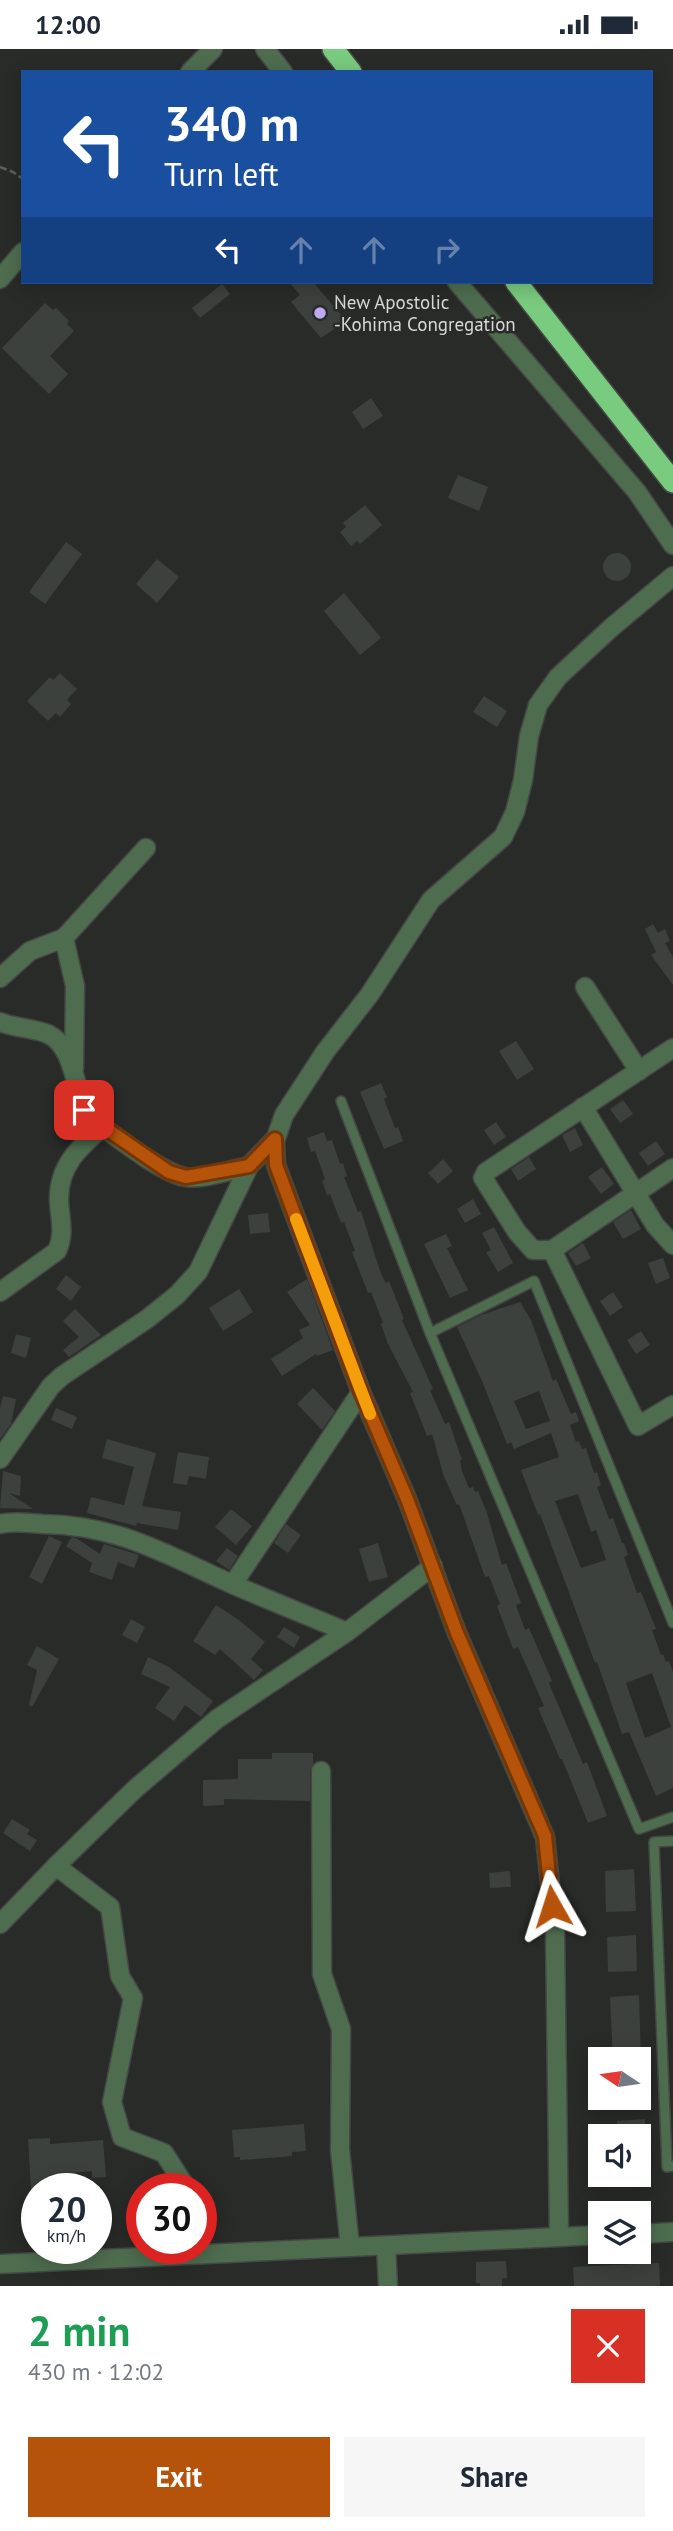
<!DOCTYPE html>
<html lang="en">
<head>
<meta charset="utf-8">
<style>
  :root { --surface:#fff; --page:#f6f6f7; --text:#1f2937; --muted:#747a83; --accent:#b45309 }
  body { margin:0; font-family:"PT Sans",sans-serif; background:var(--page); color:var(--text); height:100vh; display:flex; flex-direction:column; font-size:26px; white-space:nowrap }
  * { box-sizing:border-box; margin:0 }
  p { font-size:23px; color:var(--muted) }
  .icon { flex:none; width:38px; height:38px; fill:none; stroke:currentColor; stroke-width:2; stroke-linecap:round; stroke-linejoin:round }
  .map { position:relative; height:2237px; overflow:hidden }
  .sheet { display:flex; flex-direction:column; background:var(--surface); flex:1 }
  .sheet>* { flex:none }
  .banner { position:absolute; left:21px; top:21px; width:632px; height:214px; border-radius:0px; box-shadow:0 4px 18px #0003; background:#1a4fa0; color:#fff; overflow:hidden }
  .needle { width:46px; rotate:283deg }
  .tools { position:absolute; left:588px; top:1998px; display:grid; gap:14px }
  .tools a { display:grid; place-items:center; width:63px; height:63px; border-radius:0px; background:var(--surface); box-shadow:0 4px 18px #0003; font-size:35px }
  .speed { position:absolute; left:21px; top:2124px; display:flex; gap:14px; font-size:35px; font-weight:700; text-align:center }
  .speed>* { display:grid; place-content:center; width:91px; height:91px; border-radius:50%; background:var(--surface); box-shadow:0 4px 18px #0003; line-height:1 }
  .speed small { font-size:18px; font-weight:400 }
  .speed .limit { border:10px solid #d22; background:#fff; color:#111 }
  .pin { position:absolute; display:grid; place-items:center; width:60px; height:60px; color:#fff; margin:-30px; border-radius:14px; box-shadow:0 4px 10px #0006 }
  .me { position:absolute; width:77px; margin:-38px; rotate:354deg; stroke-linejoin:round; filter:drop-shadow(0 0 5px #0008) }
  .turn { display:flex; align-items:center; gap:24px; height:147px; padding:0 28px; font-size:32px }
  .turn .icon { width:91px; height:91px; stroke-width:2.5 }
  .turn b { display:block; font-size:49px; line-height:60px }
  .lanes { display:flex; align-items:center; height:66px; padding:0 28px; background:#0003; justify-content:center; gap:35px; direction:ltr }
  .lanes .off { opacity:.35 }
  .round { display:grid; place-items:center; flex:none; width:74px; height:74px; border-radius:0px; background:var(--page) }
  .summary { display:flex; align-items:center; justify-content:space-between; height:119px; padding:0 28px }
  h1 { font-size:42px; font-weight:600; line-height:52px; color:#1e9e55 }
  .primary-button { display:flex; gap:14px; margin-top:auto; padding:14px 28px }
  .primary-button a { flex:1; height:80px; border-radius:0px; background:var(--accent); color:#fff; font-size:28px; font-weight:600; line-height:80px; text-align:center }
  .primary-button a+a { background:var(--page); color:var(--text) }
  .status { display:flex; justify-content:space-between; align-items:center; height:49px; padding:0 35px; background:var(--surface); direction:ltr }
  .status svg { height:19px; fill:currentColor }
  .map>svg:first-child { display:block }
  .building { fill:#3d413d; fill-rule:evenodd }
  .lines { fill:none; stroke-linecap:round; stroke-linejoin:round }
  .lane-casing { stroke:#444744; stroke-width:12 }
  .street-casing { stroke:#444744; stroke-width:21 }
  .highway-casing { stroke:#444744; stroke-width:24 }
  .path { stroke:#5f615f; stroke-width:2.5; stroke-dasharray:7 3.5; stroke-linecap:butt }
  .lane { stroke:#4e6d4f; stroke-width:9 }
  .street { stroke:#4e6d4f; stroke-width:18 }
  .highway { stroke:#79cb7f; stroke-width:21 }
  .route-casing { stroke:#753606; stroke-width:18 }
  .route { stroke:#b45309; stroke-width:12 }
  .slow { stroke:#f59e0b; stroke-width:12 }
  .poi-dot { fill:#bda9f5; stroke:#282b28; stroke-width:2.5 }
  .labels { text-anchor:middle; stroke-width:5; stroke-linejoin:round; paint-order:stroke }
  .poi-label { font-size:19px; fill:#d7d9d7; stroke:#282b28; text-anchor:start }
</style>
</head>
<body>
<div class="status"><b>12:00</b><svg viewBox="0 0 49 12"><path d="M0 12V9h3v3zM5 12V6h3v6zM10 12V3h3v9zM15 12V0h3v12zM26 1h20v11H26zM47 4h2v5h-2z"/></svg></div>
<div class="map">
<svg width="673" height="2237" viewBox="0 0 673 2237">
  <rect width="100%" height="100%" fill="#282b28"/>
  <g class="building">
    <polygon points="289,233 313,233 346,272 321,289 291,253 300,246"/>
    <polygon points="222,235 230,245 200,269 192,259"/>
    <polygon points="45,254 53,261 56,259 69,272 67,275 74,282 50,307 68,325 49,345 2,299"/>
    <polygon points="371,349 383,367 363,380 352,363"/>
    <polygon points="458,426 488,438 479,462 448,449"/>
    <polygon points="365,456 382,476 360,495 357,492 351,497 340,483 346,478 343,474"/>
    <polygon points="66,493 82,505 45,555 29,543"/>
    <circle cx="617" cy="518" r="14"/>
    <polygon points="157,510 179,528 157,554 136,535"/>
    <polygon points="344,544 381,589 360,606 324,562"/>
    <polygon points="60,624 77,640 67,651 71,655 60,668 56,664 48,672 27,652 50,628 53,631"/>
    <polygon points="484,647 507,662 497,678 473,663"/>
    <polygon points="653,875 658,884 665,880 670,892 665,894 673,908 673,936 651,906 656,903 645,880"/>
    <polygon points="516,992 534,1020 517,1031 499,1002"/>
    <polygon points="381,1034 387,1048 384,1050 395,1079 398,1078 403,1092 384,1100 360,1043"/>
    <polygon points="623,1051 633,1065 620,1074 610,1060"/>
    <polygon points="496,1073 506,1088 494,1096 484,1081"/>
    <polygon points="575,1079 583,1096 570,1103 562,1086"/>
    <polygon points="324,1083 327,1092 332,1091 340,1115 343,1114 347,1127 344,1128 358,1163 361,1162 381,1225 386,1234 389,1232 404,1270 402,1271 433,1340 430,1341 445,1375 449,1373 462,1411 460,1411 462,1422 469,1439 473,1438 475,1443 478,1442 486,1461 502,1516 506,1514 521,1554 516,1556 525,1581 529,1579 552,1632 549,1634 583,1715 587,1713 607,1767 588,1774 562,1710 560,1710 538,1659 544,1657 518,1598 513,1600 497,1557 500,1555 489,1527 485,1528 459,1455 457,1456 444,1428 432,1385 427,1387 410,1344 413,1343 388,1295 381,1275 383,1274 371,1243 368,1244 352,1203 355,1202 344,1173 341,1174 330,1145 327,1146 322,1132 325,1130 315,1102 311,1103 307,1089"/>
    <polygon points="656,1092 665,1105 648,1117 639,1104"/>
    <polygon points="529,1108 536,1120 518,1132 511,1120"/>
    <polygon points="443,1110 453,1122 438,1135 428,1124"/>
    <polygon points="602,1118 614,1135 601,1145 588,1128"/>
    <polygon points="473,1150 481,1165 465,1174 457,1160"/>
    <polygon points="631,1161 641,1180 623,1190 613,1173"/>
    <polygon points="268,1164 270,1183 250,1185 248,1166"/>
    <polygon points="494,1178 513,1214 498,1223 486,1203 491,1201 482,1184"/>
    <polygon points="446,1185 452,1197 447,1199 468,1241 450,1249 424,1195"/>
    <polygon points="583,1194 591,1209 576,1217 568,1204"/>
    <polygon points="663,1209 670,1229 656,1235 648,1214"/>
    <polygon points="66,1226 81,1238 71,1252 56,1240"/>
    <polygon points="307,1230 333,1301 317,1307 316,1305 282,1327 271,1310 303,1289 299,1281 310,1276 287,1243"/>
    <polygon points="239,1240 253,1263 223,1282 209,1259"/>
    <polygon points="613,1243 623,1258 610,1267 600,1252"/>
    <path d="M 520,1253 L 531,1271 L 553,1332 L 556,1330 L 571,1365 L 576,1363 L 579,1372 L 570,1376 L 576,1393 L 579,1392 L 582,1400 L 586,1399 L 594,1424 L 597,1423 L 601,1436 L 597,1438 L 609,1470 L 613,1469 L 622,1494 L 624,1494 L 628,1506 L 624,1508 L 634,1536 L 637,1544 L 641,1543 L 656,1580 L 652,1581 L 661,1606 L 663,1605 L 666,1613 L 669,1612 L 673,1623 L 673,1739 L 656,1747 L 629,1683 L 622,1685 L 597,1613 L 595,1614 L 540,1465 L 538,1466 L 521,1421 L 559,1408 L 551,1384 L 514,1400 L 511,1393 L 507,1395 L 482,1332 L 457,1278 L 481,1266 ZM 539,1342 L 550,1372 L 526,1380 L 514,1352 ZM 578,1445 L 591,1483 L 596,1481 L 606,1511 L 581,1519 L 555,1452 ZM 652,1624 L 671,1678 L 645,1689 L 626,1634 Z"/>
    <polygon points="75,1260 101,1286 69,1308 63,1301 79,1288 63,1272"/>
    <polygon points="641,1282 650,1296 636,1305 627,1291"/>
    <polygon points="16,1285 31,1289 26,1309 11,1304"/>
    <polygon points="313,1339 335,1362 322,1381 297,1355"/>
    <polygon points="3,1347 16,1350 11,1375 0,1390 0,1359"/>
    <polygon points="56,1359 77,1368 72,1380 51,1371"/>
    <polygon points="107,1390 156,1404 142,1457 181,1463 178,1481 137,1474 136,1477 87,1464 91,1448 124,1456 134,1418 102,1409"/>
    <polygon points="178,1403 209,1408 206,1430 189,1427 187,1436 173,1434"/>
    <polygon points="3,1422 21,1427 20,1447 9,1444 33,1460 0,1459"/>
    <polygon points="231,1460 252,1477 236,1496 215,1478"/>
    <polygon points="286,1475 301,1486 288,1504 274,1494"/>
    <polygon points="49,1487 62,1493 42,1535 29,1528"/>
    <polygon points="72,1488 76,1489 100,1505 104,1495 139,1506 134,1519 118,1513 112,1531 89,1523 92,1514 66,1497"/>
    <polygon points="378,1494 388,1528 369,1533 359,1500"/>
    <polygon points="227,1499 238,1507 229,1521 216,1512"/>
    <polygon points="216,1556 239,1571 265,1593 251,1610 263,1621 254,1631 220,1600 215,1606 193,1592"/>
    <polygon points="131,1570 145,1578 137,1594 122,1586"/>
    <polygon points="284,1578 300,1588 294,1599 277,1588"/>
    <polygon points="37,1597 59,1610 32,1658 29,1656 37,1621 27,1616"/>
    <polygon points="148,1608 169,1618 213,1652 201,1668 185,1656 174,1672 155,1659 170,1638 141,1625"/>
    <polygon points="272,1704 313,1704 313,1715 310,1722 310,1752 224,1750 224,1756 203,1757 203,1731 238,1730 238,1710 272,1710"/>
    <polygon points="12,1770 30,1781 27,1785 37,1791 30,1802 3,1784"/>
    <polygon points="634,1820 636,1862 606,1863 605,1822"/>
    <polygon points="510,1822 511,1838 490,1839 489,1824"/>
    <polygon points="636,1886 637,1922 608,1923 607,1888"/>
    <polygon points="639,1946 641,2011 613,2011 610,1948"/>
    <polygon points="645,2070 645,2088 617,2088 617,2072"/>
    <polygon points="304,2075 306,2102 292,2103 292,2107 256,2110 240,2111 240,2108 234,2108 232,2081"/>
    <polygon points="50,2089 50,2095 103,2091 106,2128 92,2129 92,2122 51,2126 52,2140 31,2140 28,2090"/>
    <polygon points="506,2212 507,2229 502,2229 502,2237 480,2237 480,2234 476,2234 476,2213"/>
    <polygon points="659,2214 660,2237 574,2237 573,2218"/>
  </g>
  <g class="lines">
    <defs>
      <g id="lane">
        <polyline points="341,1052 430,1284 639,1780 673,1768"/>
        <polyline points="430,1284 534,1232 673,1574"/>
        <polyline points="673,1792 654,1793 667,2118 673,2117"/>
      </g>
      <g id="street">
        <polyline points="265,0 283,23"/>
        <polyline points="190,23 213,0"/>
        <polyline points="0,230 23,203"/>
        <polyline points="457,233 637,443 673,496"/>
        <polyline points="0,929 30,902 64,889"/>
        <polyline points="585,938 639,1022"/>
        <path d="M 0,973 C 15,979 33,979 48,985 C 77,999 73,1047 92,1070 C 114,1086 160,1123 185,1128 C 204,1131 230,1121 249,1117"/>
        <polyline points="673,999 486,1123 483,1129 517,1183 533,1201 552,1201 638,1377 673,1356"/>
        <polyline points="74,1019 75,937 64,889 146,799"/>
        <polyline points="583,1058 655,1176 673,1196"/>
        <polyline points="552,1201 673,1119"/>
        <path d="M 0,1243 L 57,1202 C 65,1185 60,1170 59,1152 C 58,1118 78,1099 103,1078"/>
        <polyline points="0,1410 51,1337 62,1327 147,1270 177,1246 198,1223 249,1117 275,1090"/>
        <path d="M 0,1475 C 14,1472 29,1474 43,1475 C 119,1476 167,1506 234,1536 C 271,1552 309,1567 347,1583"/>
        <polyline points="233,1535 361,1343"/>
        <polyline points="321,1722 322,1925 341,1980 340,2101 350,2198"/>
        <polyline points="56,1817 110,1858 120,1927 133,1949 112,2053 122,2088 164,2104 187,2140"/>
        <polyline points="0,1875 56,1817 135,1740 217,1670 347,1583 433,1517"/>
        <polyline points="639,2185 673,2183"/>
        <polyline points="559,2188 555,1882 545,1788 457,1584 407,1450 361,1343 276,1116 275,1092 284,1066 325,1003 370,945 431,851 503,788 515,763 523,731 529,687 538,656 558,628 612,578 673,527"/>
        <polyline points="386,2197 388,2237"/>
        <polyline points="0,2215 600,2186"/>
      </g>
      <g id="highway">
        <polyline points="333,0 351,23"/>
        <polyline points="516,233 673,433"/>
      </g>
    </defs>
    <use href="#lane" class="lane-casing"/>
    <use href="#street" class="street-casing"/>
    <use href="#highway" class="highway-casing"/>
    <polyline class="path" points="0,118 13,123 23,130"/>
    <use href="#lane" class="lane"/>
    <use href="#street" class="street"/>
    <use href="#highway" class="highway"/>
  </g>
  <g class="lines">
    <defs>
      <polyline id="route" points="84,1061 92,1070 169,1123 186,1128 249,1117 275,1090 276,1116 361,1343 407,1450 457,1584 545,1787 552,1857"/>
    </defs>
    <use href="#route" class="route-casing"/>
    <use href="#route" class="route"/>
    <polyline class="slow" points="296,1170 370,1365"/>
  </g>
  <circle class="poi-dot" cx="320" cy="264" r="7"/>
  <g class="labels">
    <g class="poi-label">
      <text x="334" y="260">New Apostolic<tspan x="334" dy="22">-Kohima Congregation</tspan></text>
    </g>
  </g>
</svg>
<div class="tools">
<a><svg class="needle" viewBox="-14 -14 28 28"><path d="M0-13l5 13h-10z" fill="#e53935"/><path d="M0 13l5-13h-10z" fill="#747a83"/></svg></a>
<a><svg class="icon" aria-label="sound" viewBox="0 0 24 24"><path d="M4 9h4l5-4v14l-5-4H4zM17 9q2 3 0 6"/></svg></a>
<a><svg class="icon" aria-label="layers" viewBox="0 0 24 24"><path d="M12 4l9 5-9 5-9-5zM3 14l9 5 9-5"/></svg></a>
</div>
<div class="speed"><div>20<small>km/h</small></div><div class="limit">30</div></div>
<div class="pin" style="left:84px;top:1061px;background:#d93025"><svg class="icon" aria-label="arrive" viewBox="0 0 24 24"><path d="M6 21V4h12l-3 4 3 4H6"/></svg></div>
<svg class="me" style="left:552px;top:1857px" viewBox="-20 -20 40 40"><path d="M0-17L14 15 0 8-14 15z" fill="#b45309" stroke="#fff" stroke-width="4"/></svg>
<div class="banner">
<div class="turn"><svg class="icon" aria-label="left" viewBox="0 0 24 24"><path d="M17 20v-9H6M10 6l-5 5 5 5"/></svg><div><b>340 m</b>Turn left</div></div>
<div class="lanes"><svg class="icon" aria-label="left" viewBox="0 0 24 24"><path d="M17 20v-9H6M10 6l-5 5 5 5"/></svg><svg class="icon off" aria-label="ahead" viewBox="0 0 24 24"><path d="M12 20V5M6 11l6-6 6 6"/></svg><svg class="icon off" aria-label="ahead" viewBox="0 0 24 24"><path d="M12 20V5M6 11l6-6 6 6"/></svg><svg class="icon off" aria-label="right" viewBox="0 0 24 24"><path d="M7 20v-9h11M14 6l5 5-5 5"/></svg></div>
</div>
</div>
<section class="sheet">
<div class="summary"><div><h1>2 min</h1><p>430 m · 12:02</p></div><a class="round" style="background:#d93025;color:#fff"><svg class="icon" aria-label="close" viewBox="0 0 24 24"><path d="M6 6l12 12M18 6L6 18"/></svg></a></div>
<div class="primary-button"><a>Exit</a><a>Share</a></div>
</section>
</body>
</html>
